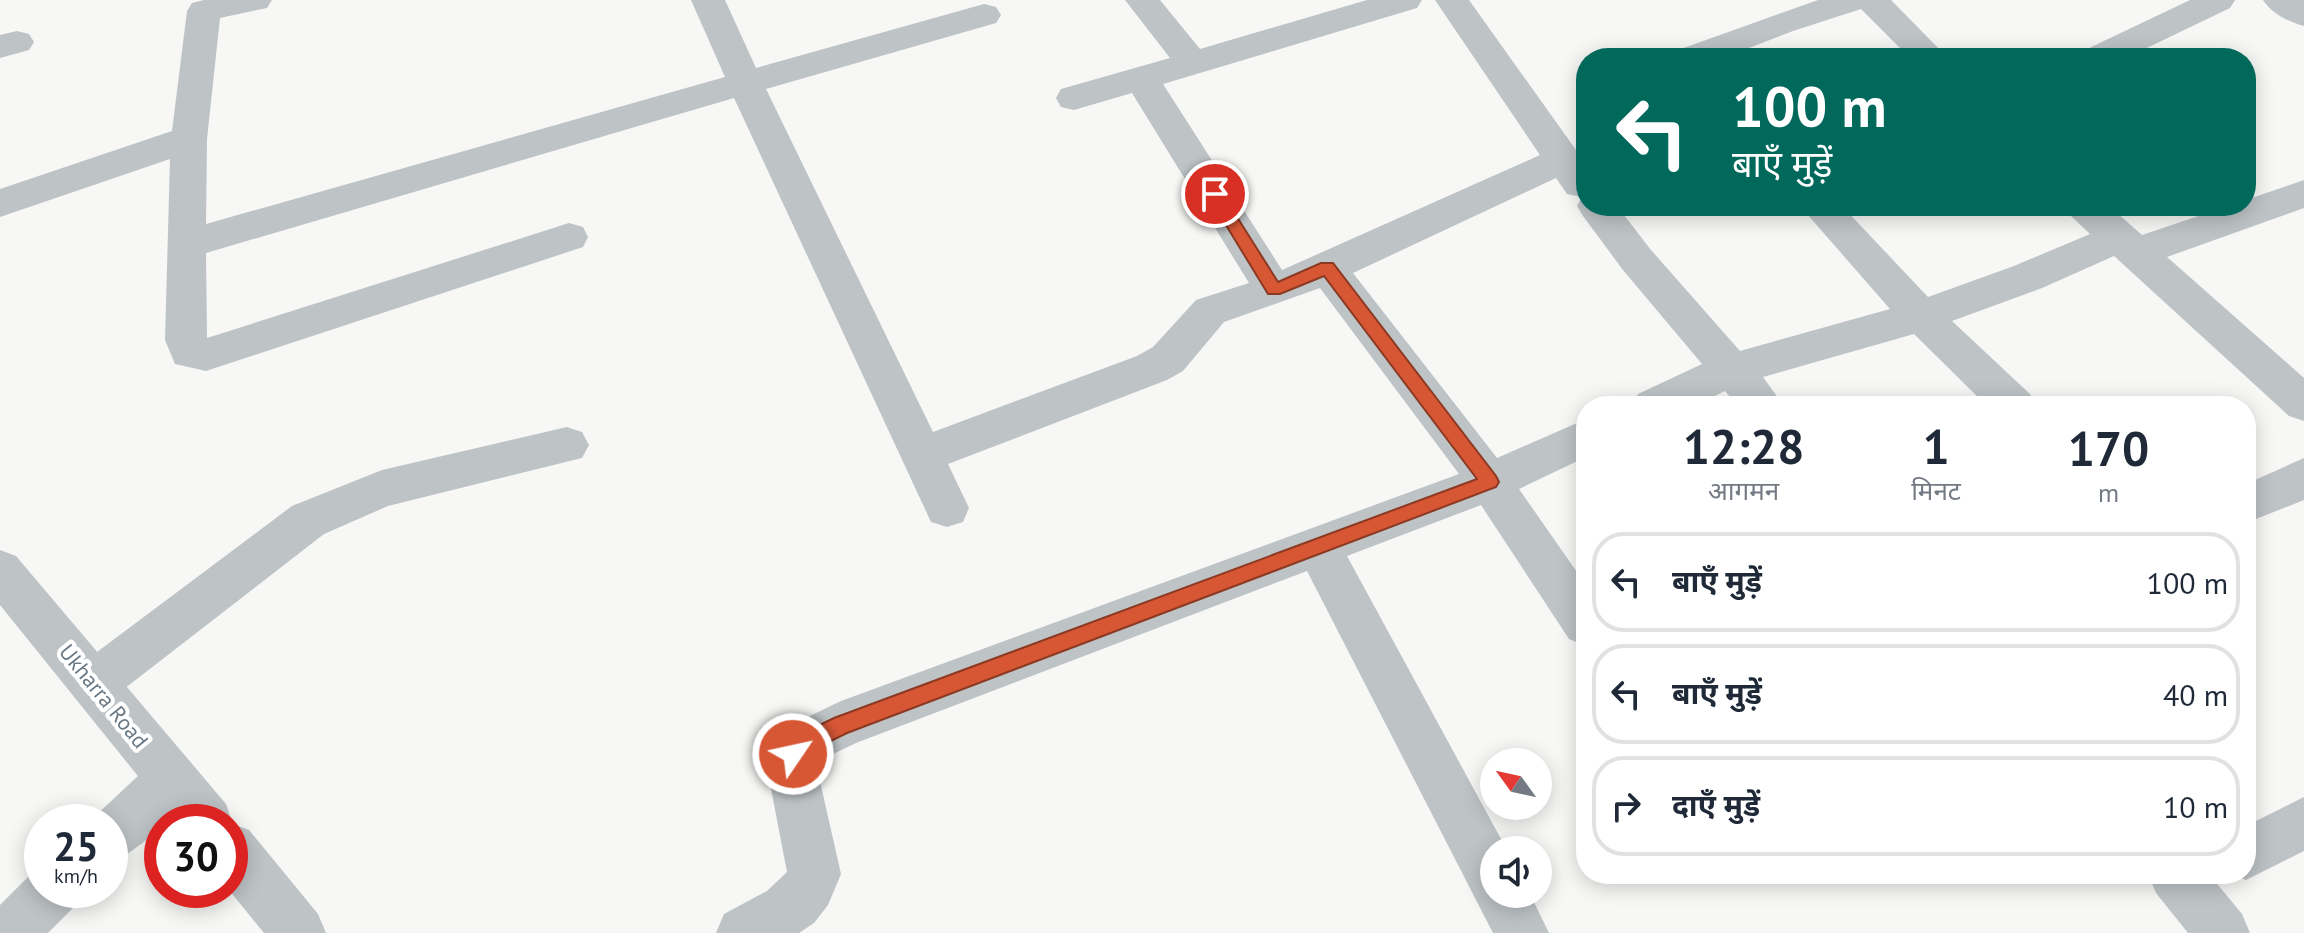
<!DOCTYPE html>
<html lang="hi">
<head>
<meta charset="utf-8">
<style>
  :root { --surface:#fff; --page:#f2f2f3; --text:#1f2937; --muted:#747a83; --line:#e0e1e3 }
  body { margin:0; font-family:"PT Sans","Noto Sans Devanagari",sans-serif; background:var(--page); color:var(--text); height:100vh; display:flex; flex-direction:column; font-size:30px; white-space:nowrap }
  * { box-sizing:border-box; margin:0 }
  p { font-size:26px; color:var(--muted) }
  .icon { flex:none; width:44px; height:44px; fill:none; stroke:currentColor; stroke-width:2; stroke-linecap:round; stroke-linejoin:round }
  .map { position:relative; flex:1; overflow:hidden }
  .drawer { position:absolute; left:1576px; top:396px; width:680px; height:488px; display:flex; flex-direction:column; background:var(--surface); border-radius:32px; box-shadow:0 4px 20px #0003 }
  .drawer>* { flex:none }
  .top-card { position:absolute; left:1576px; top:48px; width:680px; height:168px; border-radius:32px; box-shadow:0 4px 20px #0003; background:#00695c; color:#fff; overflow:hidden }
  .needle { width:52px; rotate:303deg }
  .tools { position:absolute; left:1480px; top:748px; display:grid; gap:16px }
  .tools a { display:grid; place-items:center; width:72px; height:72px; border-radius:50%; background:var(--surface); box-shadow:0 4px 20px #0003; font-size:40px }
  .speed { position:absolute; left:24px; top:804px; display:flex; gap:16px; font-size:40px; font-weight:700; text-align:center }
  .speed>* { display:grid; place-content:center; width:104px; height:104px; border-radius:50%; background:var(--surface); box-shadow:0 4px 20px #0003; line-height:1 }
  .speed small { font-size:20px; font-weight:400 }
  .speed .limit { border:12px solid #d22; background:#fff; color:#111 }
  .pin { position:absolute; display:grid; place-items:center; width:68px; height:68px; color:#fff; margin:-34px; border:4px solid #fff; border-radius:50%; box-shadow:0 2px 8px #0007 }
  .me { position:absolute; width:88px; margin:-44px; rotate:56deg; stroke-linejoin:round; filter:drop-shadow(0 0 6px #0008) }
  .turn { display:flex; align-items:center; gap:28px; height:168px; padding:0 24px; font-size:36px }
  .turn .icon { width:104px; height:104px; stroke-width:2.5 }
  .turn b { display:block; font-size:56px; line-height:68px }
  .eta { display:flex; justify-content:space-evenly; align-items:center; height:136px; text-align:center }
  .eta b { font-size:48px; font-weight:800; line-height:56px }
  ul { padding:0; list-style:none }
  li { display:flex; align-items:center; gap:24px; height:100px; margin:0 16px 12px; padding:0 8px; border:4px solid var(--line); border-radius:32px }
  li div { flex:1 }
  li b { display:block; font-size:30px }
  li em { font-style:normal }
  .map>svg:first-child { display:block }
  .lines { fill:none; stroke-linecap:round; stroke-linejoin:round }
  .minor { fill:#bec3c6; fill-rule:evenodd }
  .tertiary { fill:#bec3c6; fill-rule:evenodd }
  .route { fill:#d75735; stroke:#8c3922; stroke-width:2 }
  .labels { text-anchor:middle; stroke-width:8; stroke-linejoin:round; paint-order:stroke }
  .street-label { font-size:22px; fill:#687884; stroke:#fff }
</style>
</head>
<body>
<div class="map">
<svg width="2304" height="933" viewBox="0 0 2304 933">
  <rect width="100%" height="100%" fill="#f7f7f5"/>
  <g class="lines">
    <g class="minor">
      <polygon points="204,0 272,0 267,8 220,18 207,139 206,224 725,77 691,0 725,0 756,68 984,4 996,7 1001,15 996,23 766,89 933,432 1137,356 1153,347 1196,300 1249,283 1132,93 1074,110 1061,107 1056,98 1061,89 1170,58 1125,0 1160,0 1200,49 1367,0 1422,0 1417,8 1163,84 1282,270 1540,155 1435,0 1469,0 1586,164 1586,206 1617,206 1651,250 1740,351 1890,309 1800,206 1842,206 1928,297 2014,266 2090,234 2071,216 2065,206 2109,206 2142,235 2228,206 2246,206 2246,200 2304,180 2304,208 2167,257 2304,378 2304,421 2289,416 2114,256 2042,288 1952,321 2030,394 2036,406 1987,406 1914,334 1763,377 1784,406 1738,406 1725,391 1694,406 1632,406 1638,394 1702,364 1623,270 1583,216 1577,206 1582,197 1567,194 1556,178 1353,273 1497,458 1586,419 1586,457 1519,489 1586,585 1586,646 1569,639 1481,505 1347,556 1507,850 1494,850 1494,894 1530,894 1549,933 1493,933 1307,571 856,743 827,757 817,768 841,874 828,905 814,923 799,933 716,933 724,914 767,891 787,872 767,768 769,759 785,728 841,701 1459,474 1320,288 1224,322 1183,371 1167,380 948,464 969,508 963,522 947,527 931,522 734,98 206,253 207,338 569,223 583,227 588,237 583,247 206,371 175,364 165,340 170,159 0,217 0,189 172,131 187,11 192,3"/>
      <polygon points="1818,0 1891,0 1948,58 1910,58 1861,9 1793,31 1723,58 1673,58 1678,50"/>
      <polygon points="2190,0 2235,0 2230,8 2126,58 2080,58 2085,50"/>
      <path d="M 2263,0 L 2304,0 L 2304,26 C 2289,22 2272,14 2263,0 Z"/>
      <polygon points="17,31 29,34 34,42 29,50 0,58 0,35"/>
      <polygon points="567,427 582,432 589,445 582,458 388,506 324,534 111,699 94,706 77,699 70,683 77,667 292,506 382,470"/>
      <polygon points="2304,458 2304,500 2246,523 2246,484"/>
      <path d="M 172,754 L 190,761 L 198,779 C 185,809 141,850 110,863 L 110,822 L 90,822 L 92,819 L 154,761 Z"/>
      <polygon points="2304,797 2304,851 2246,880 2231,874 2246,874 2246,826"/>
      <polygon points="42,868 42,890 80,890 72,909 48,933 0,933 0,905 34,871"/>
      <polygon points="2148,874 2209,874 2242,914 2250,933 2188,933 2156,893"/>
    </g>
    <polygon class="tertiary" points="0,550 16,556 226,804 233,824 249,830 318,914 326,933 264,933 229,890 230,822 175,822 0,605"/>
  </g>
  <polygon class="route" points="1215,188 1220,190 1278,282 1321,263 1333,263 1496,476 1499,482 1496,487 847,733 806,753 800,761 793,764 786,761 783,754 791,739 834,718 1477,479 1324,276 1280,294 1268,294 1207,194"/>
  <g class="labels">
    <g class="street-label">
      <text transform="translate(104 696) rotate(51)" y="8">Ukharra Road</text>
    </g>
  </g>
</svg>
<div class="tools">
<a><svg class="needle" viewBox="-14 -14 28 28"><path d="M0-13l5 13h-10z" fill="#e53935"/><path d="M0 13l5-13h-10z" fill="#747a83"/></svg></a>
<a><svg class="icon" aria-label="sound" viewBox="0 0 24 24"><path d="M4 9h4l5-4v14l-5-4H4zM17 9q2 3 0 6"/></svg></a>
</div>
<div class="speed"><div>25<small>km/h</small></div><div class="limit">30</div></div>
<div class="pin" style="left:1215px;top:194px;background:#d93025"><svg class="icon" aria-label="arrive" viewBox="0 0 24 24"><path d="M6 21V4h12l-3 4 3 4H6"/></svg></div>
<svg class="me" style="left:793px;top:754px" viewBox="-20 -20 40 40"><circle r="17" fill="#d75735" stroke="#fff" stroke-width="3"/><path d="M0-11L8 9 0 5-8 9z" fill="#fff"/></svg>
<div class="top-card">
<div class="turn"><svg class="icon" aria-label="left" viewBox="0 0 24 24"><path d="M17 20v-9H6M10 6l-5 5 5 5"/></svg><div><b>100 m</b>बाएँ मुड़ें</div></div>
</div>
<section class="drawer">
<div class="eta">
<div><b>12:28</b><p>आगमन</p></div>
<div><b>1</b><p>मिनट</p></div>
<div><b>170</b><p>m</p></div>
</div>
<ul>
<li><svg class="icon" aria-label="left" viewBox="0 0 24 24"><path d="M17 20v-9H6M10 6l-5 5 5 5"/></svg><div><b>बाएँ मुड़ें</b></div><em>100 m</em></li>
<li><svg class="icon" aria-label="left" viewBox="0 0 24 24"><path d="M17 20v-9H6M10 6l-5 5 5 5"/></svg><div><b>बाएँ मुड़ें</b></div><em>40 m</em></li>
<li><svg class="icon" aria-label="right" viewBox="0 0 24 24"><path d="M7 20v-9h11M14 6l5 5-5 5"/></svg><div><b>दाएँ मुड़ें</b></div><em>10 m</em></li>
</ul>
</section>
</div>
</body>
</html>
